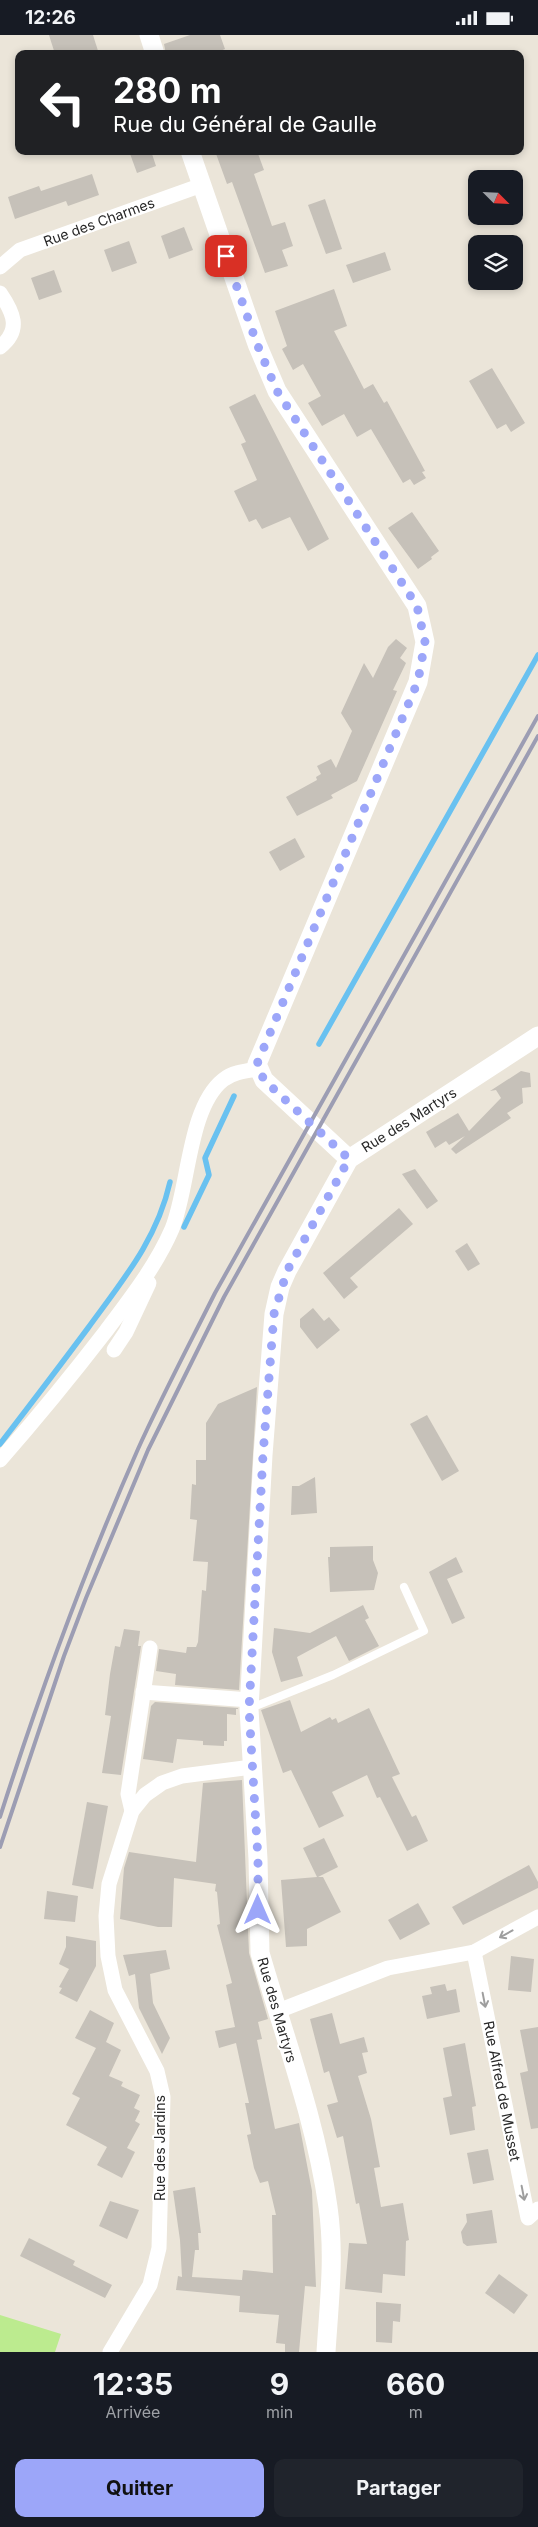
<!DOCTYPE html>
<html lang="fr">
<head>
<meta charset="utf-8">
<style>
  :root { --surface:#171b24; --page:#20242c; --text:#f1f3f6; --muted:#9ea1a6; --accent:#9ca6f9 }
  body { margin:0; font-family:Inter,sans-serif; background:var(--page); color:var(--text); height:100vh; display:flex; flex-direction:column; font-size:19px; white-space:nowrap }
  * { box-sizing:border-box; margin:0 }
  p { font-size:16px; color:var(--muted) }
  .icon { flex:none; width:28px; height:28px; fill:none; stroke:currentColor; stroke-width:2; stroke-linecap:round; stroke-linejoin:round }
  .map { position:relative; height:2317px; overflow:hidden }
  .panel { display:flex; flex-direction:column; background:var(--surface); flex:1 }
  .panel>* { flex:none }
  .banner { position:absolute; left:15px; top:15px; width:509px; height:105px; border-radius:10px; box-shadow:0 2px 8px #0003; background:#202124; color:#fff; overflow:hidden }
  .needle { width:32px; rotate:114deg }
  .controls { position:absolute; left:468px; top:135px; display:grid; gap:10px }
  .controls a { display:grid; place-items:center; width:55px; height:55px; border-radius:10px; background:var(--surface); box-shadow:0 2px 8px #0003; font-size:25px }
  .pin { position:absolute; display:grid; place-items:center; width:42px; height:42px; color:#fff; margin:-21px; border-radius:10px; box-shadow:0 2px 8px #0006 }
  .me { position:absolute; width:55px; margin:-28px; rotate:0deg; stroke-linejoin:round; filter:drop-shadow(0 0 4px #0008) }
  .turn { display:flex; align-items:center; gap:18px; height:105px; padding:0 15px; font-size:22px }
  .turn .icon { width:65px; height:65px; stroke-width:2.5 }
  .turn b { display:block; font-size:35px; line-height:42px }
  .eta { display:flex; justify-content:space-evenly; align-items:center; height:85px; text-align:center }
  .eta b { font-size:30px; font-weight:700; line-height:35px }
  .button { display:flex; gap:10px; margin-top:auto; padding:10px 15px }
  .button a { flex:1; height:58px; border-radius:10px; background:var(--accent); color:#111; font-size:20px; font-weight:700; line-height:58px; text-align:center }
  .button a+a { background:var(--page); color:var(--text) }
  .status { display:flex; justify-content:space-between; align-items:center; height:35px; padding:0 25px; background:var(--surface); direction:ltr }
  .status svg { height:14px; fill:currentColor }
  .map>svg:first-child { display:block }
  .pitch { fill:#bceb8f }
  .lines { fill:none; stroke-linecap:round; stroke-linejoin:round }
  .stream { stroke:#69c1f0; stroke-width:5.5 }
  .building { fill:#c6c1b9 }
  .service { stroke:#fff; stroke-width:8 }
  .minor { stroke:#fff; stroke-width:15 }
  .tertiary { stroke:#fff; stroke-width:19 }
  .rail { stroke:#9c9db3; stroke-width:4 }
  .oneway { stroke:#9e9e9e }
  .route { stroke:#9ca6f9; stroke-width:9; stroke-dasharray:0 16.2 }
  .labels { text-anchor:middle; stroke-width:4; stroke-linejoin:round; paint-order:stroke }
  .street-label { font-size:14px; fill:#282828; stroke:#fff }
</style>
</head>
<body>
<div class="status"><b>12:26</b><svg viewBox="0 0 49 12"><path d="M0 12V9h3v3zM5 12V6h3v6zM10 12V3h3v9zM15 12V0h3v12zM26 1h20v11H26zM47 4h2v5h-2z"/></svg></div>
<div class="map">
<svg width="538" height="2317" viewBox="0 0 538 2317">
  <rect width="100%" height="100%" fill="#ebe5d9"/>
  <polygon class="pitch" points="0,2280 61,2299 55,2317 0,2317"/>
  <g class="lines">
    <g class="stream">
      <polyline points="319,1009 538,620"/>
      <polyline points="184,1192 209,1140 205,1123 234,1061"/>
      <path d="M 0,1409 C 30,1370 59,1332 88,1293 C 122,1246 157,1205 170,1147"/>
    </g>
  </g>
  <g class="building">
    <polygon points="49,0 93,0 99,19 55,19"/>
    <polygon points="190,0 220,0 225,14 213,19 166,19 164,9"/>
    <polygon points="129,116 151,116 156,131 137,138"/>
    <polygon points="215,116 257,116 264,135 254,139 272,191 285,187 293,211 282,215 288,231 265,238 232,147 227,149"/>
    <polygon points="92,139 99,160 68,171 66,166 15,184 8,162 39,151 41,156"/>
    <polygon points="325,164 342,214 326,219 308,170"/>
    <polygon points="184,192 193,215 169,224 161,201"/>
    <polygon points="129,206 137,228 112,237 104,215"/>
    <polygon points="385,217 391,235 353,248 346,230"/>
    <polygon points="54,235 62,257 39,265 31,243"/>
    <polygon points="334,254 347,291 334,296 364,354 373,349 384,368 387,366 425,436 422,437 426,443 414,450 410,444 403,448 371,394 357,402 344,379 322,391 308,368 321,361 303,329 293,335 282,314 287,311 275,276"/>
    <polygon points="492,333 525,388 511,397 506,389 497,394 469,346"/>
    <polygon points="255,359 329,504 308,516 290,482 262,494 256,484 249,487 234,456 257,445 241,409 246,407 229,372"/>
    <polygon points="412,477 439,516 431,522 432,524 418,534 388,493"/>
    <polygon points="396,604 407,613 400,623 406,628 393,655 397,656 357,746 331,760 333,763 297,781 286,762 317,745 316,742 321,739 317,731 331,724 336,733 352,696 341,678 364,628 373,643 388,612"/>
    <polygon points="295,803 305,822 280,836 269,817"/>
    <polygon points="521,1036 530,1038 531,1052 522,1053 523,1068 507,1078 511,1083 456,1119 451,1114 465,1101 449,1110 446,1106 435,1113 426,1097 458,1078 469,1096 501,1063 496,1055 490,1056"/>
    <polygon points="415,1134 438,1166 427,1174 402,1139"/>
    <polygon points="399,1173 413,1189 350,1243 358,1252 344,1264 323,1238"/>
    <polygon points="467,1208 480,1229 468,1236 455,1216"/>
    <polygon points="313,1273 324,1286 329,1282 340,1295 317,1314 300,1292 300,1284"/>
    <polygon points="257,1352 239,1655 175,1650 176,1639 156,1636 159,1614 186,1618 187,1612 196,1612 198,1607 202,1555 206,1556 208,1527 193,1526 197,1485 190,1484 192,1449 196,1450 196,1425 206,1425 206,1388 218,1369"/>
    <polygon points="427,1380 459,1436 442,1446 410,1389"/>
    <polygon points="315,1442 317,1478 291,1480 292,1451 299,1451"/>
    <polygon points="373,1511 373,1525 378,1538 374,1555 330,1557 328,1522 330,1522 330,1512"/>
    <polygon points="456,1522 463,1537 447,1544 465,1583 452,1589 429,1537"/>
    <polygon points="363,1570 369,1583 365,1585 379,1611 349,1626 336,1601 297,1622 303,1641 281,1647 272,1617 274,1593 310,1598"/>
    <polygon points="124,1594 140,1596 138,1611 141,1611 121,1740 102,1738 111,1681 105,1680 110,1639 115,1611 120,1612"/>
    <polygon points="290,1665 301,1697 330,1682 332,1685 336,1683 338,1688 369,1673 400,1739 392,1742 412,1782 416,1780 428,1806 407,1816 380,1762 377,1763 367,1740 332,1757 344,1781 319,1793 291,1735 283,1738 261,1675"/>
    <polygon points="155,1667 238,1673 238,1674 236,1674 236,1680 227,1679 227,1706 224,1706 224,1711 203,1710 203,1706 177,1704 173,1728 143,1724 151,1671"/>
    <polygon points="242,1745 249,1918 268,1984 258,1987 262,2004 257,2005 275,2094 299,2088 312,2156 316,2252 305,2251 299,2317 285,2317 285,2309 276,2308 279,2280 239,2277 240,2261 176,2255 178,2241 182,2242 180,2205 173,2156 195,2152 201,2198 198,2198 199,2215 195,2215 192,2242 242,2245 243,2235 273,2238 272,2180 276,2180 268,2146 260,2148 254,2133 247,2100 251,2099 245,2068 249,2068 236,2008 219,2013 215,1996 235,1992 226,1950 232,1948 217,1890 220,1889 217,1857 215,1856 216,1849 174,1843 172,1892 158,1892 120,1884 124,1833 129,1817 196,1827 203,1748"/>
    <polygon points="87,1767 108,1771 93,1854 72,1850"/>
    <polygon points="324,1803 338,1832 318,1842 323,1842 341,1877 307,1894 307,1911 286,1912 281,1845 317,1842 303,1813"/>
    <polygon points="529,1830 538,1847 538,1853 463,1890 452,1872"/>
    <polygon points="47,1856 78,1861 75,1887 44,1884"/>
    <polygon points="418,1868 430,1889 400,1905 388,1885"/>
    <polygon points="66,1901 96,1906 96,1931 77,1967 59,1958 62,1953 59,1952 69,1934 59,1929 66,1912"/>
    <polygon points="166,1915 170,1934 150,1939 153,1968 170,2003 162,2019 139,1973 135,1939 129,1941 123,1920"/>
    <polygon points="511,1921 534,1924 531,1957 508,1955"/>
    <polygon points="445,1949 447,1956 456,1954 460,1977 427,1984 422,1961 432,1959 430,1952"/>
    <polygon points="90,1975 114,1988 106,2007 121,2015 109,2041 123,2047 121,2051 140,2060 134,2073 140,2076 135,2086 140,2089 127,2113 135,2117 122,2143 97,2130 107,2112 66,2090 80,2063 72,2059 96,2013 75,2003"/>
    <polygon points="332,1978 340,2009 364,2002 368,2017 362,2018 367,2038 358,2041 371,2084 380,2132 374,2133 381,2172 403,2168 409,2205 406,2206 405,2241 383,2239 382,2258 345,2254 349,2208 367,2209 359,2168 356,2169 343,2101 337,2103 327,2070 338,2067 329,2036 324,2038 310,1984"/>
    <polygon points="538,1992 538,2093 531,2094 520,2038 528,2036 520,1995"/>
    <polygon points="465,2008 476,2071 472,2072 475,2095 450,2100 443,2063 452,2061 443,2013"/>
    <polygon points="488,2114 494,2145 473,2149 467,2118"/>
    <polygon points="110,2166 139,2175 127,2204 99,2191"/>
    <polygon points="492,2175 497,2208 467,2211 463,2208 461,2197 467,2187 466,2179"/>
    <polygon points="29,2203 75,2226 73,2230 112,2250 105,2263 20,2221"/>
    <polygon points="499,2239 528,2260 514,2279 485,2258"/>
    <polygon points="376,2267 401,2269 400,2287 393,2286 392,2308 376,2307"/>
  </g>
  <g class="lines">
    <polyline class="service" points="251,1673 333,1640 424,1596 404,1552"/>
    <g class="minor">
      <polyline points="0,232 20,215 202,150"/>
      <path d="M 0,258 C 13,277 22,295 0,312"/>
      <polyline points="114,1315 126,1297 149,1248"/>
      <path d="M 0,1425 C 37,1383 72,1340 106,1296 C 130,1264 156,1231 172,1194 C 189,1153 188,1073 223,1045 C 233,1037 246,1036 259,1034"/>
      <polyline points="143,1657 250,1665"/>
      <polyline points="132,1776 128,1759 150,1613"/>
      <polyline points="474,1917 528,2183 538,2174"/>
      <polyline points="278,1976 388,1933 474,1917 538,1882"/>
      <polyline points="110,2317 150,2250 159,2213 163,2062 157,2036 115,1955 108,1921 106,1881 109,1849 132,1776 145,1760 162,1748 182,1741 252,1732"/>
    </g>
    <g class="tertiary">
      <polyline points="149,0 155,19"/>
      <polyline points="190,116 257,309 277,356 417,571 425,607 418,647 257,1029 264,1045 349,1124"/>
      <path d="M 326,2317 C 329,2269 335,2220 328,2172 C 316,2086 284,2001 260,1918 L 258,1824 L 249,1674 L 263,1420 L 274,1279 L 280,1252 L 287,1236 L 349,1124 L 538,1001"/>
    </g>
    <g class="rail">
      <path d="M 0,1782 C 40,1657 85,1534 138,1414 C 162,1361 189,1310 215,1258 L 538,681"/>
      <polyline points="0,1812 64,1621 86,1563 148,1415 224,1262 538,701"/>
    </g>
  </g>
  <defs><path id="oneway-shaft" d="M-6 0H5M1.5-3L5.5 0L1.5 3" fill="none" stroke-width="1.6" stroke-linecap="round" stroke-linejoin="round" transform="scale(1.25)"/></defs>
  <g class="oneway">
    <use href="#oneway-shaft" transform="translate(506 1899) rotate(151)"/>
    <use href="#oneway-shaft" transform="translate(484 1965) rotate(79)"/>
    <use href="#oneway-shaft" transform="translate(523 2158) rotate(79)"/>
  </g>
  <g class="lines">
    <polyline class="route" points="226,221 257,309 277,356 417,571 425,607 418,646 257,1029 264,1045 349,1124 287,1236 274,1279 263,1420 249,1674 258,1824 258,1875"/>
  </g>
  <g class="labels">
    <g class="street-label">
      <text transform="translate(99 187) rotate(-20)" y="5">Rue des Charmes</text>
      <text transform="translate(409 1085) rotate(-32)" y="5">Rue des Martyrs</text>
      <text transform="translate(277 1975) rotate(74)" y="5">Rue des Martyrs</text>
      <text transform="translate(502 2056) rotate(79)" y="5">Rue Alfred de Musset</text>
      <text transform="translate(160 2113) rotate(-90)" y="5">Rue des Jardins</text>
    </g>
  </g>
</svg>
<div class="controls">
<a><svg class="needle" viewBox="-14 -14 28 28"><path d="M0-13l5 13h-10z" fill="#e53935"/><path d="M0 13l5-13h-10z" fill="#9ea1a6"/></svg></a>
<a><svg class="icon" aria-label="layers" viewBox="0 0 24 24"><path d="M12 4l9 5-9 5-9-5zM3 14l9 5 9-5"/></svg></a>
</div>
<div class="pin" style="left:226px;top:221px;background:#d93025"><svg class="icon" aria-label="arrive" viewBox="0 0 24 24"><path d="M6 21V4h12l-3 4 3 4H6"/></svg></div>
<svg class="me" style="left:258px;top:1875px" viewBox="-20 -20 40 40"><path d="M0-17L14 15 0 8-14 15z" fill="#9ca6f9" stroke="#fff" stroke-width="4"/></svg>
<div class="banner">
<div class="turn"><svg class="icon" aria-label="left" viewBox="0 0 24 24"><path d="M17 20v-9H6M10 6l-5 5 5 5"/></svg><div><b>280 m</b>Rue du Général de Gaulle</div></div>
</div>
</div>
<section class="panel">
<div class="eta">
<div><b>12:35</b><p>Arrivée</p></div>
<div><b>9</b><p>min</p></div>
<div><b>660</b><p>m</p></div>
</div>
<div class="button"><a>Quitter</a><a>Partager</a></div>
</section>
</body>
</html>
